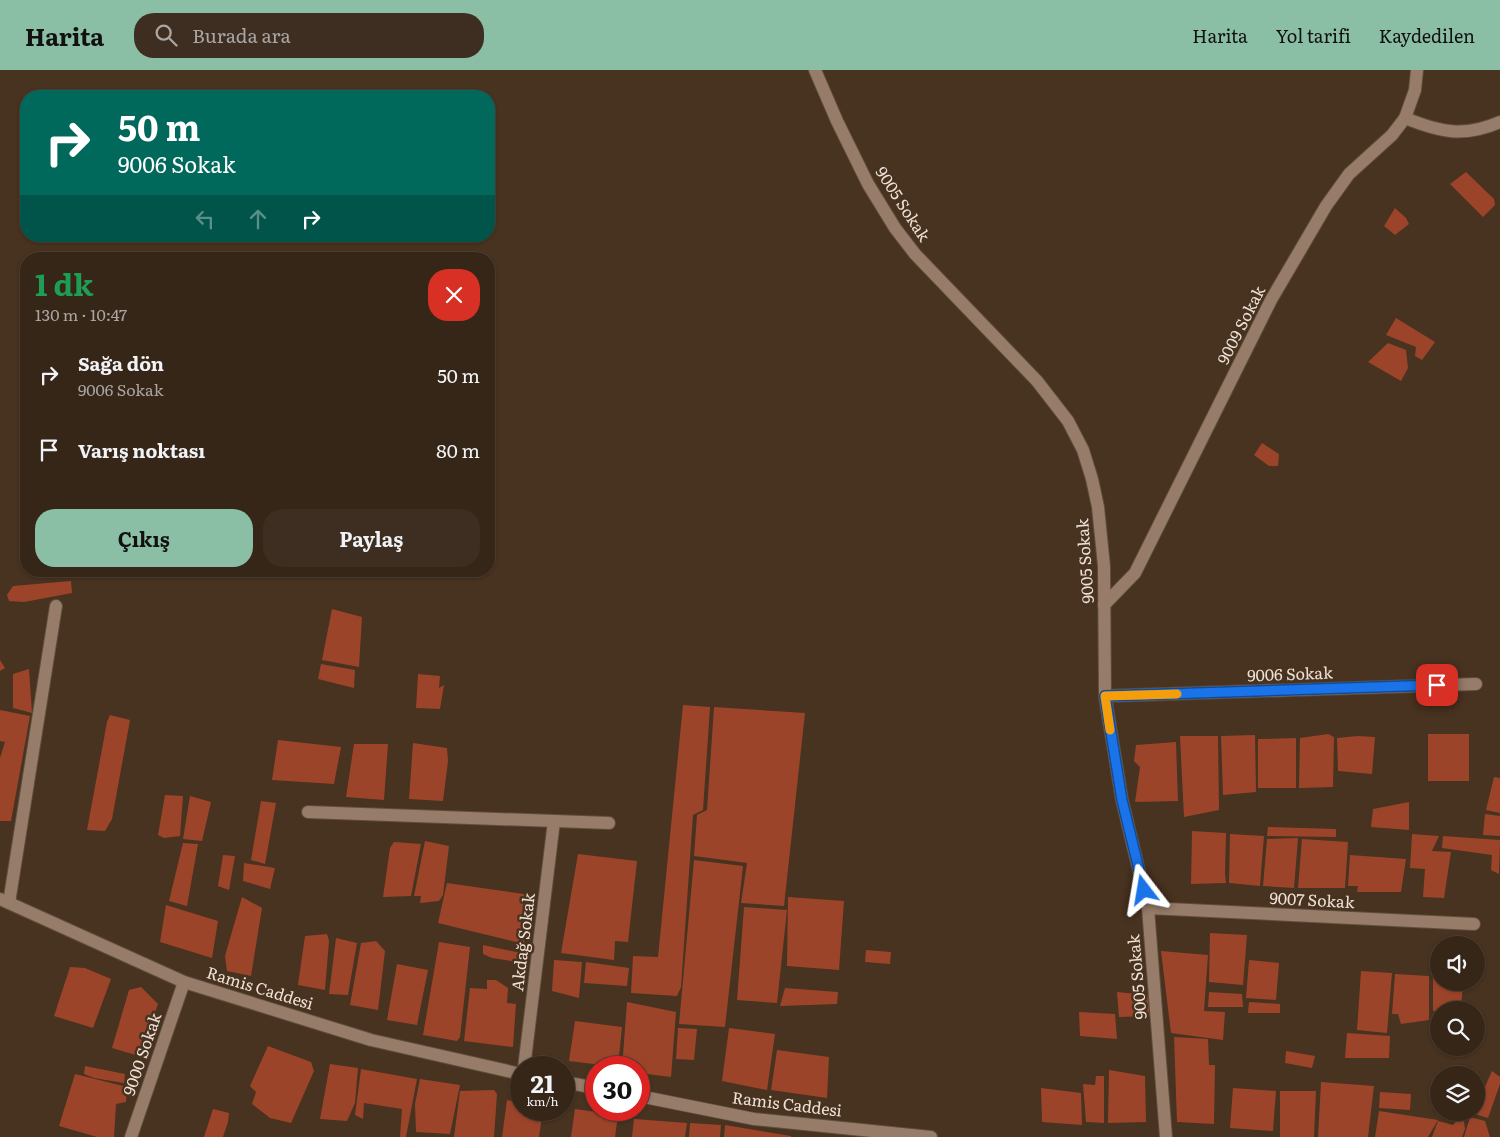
<!DOCTYPE html>
<html lang="tr">
<head>
<meta charset="utf-8">
<style>
  :root { --surface:#362618; --page:#3d2e21; --text:#f1f3f6; --muted:#aaa5a2; --line:#504337; --accent:#8abfa5 }
  body { margin:0; font-family:Literata,serif; background:var(--page); color:var(--text); height:100vh; display:flex; flex-direction:column; font-size:19px; white-space:nowrap }
  * { box-sizing:border-box; margin:0 }
  p { font-size:16px; color:var(--muted) }
  .icon { flex:none; width:28px; height:28px; fill:none; stroke:currentColor; stroke-width:2; stroke-linecap:round; stroke-linejoin:round }
  .map { position:relative; flex:1; overflow:hidden }
  .side { position:absolute; left:20px; top:182px; width:475px; height:325px; display:flex; flex-direction:column; background:var(--surface); border-radius:20px; box-shadow:0 1px 4px #0004,0 0 0 1px var(--line) }
  .side>* { flex:none }
  .guide { position:absolute; left:20px; top:20px; width:475px; height:152px; border-radius:20px; box-shadow:0 1px 4px #0004,0 0 0 1px var(--line); background:#00695c; color:#fff; overflow:hidden }
  .fabs { position:absolute; left:1430px; top:866px; display:grid; gap:10px }
  .fabs a { display:grid; place-items:center; width:55px; height:55px; border-radius:50%; background:var(--surface); box-shadow:0 1px 4px #0004,0 0 0 1px var(--line); font-size:25px }
  .speed { position:absolute; left:510px; top:986px; display:flex; gap:10px; font-size:25px; font-weight:700; text-align:center }
  .speed>* { display:grid; place-content:center; width:65px; height:65px; border-radius:50%; background:var(--surface); box-shadow:0 1px 4px #0004,0 0 0 1px var(--line); line-height:1 }
  .speed small { font-size:12px; font-weight:400 }
  .speed .limit { border:8px solid #d22; background:#fff; color:#111 }
  .pin { position:absolute; display:grid; place-items:center; width:42px; height:42px; color:#fff; margin:-21px; border-radius:10px; box-shadow:0 2px 8px #0006 }
  .me { position:absolute; width:55px; margin:-28px; rotate:346deg; stroke-linejoin:round; filter:drop-shadow(0 0 4px #0008) }
  .turn { display:flex; align-items:center; gap:18px; height:105px; padding:0 15px; font-size:22px }
  .turn .icon { width:65px; height:65px; stroke-width:2.5 }
  .turn b { display:block; font-size:35px; line-height:42px }
  .lanes { display:flex; align-items:center; height:48px; padding:0 15px; background:#0003; justify-content:center; gap:25px; direction:ltr }
  .lanes .off { opacity:.35 }
  .round { display:grid; place-items:center; flex:none; width:52px; height:52px; border-radius:20px; background:var(--page) }
  .summary { display:flex; align-items:center; justify-content:space-between; height:85px; padding:0 15px }
  h1 { font-size:30px; font-weight:700; line-height:38px; color:#1e9e55 }
  .primary-button { display:flex; gap:10px; margin-top:auto; padding:10px 15px }
  .primary-button a { flex:1; height:58px; border-radius:20px; background:var(--accent); color:#111; font-size:20px; font-weight:700; line-height:58px; text-align:center }
  .primary-button a+a { background:var(--page); color:var(--text) }
  ul { padding:0; list-style:none }
  li { display:flex; align-items:center; gap:15px; height:75px; padding:0 15px }
  li div { flex:1 }
  li b { display:block; font-size:19px }
  li em { font-style:normal }
  header { display:flex; align-items:center; gap:30px; box-sizing:border-box; height:70px; padding:0 25px; background:var(--accent); color:#111 }
  header strong { font-size:24px }
  nav { display:flex; gap:28px; margin-inline-start:auto; font-size:18px }
  .search { width:350px; height:45px; background:var(--page); display:flex; align-items:center; gap:12px; box-sizing:border-box; padding:0 18px; border-radius:20px; color:var(--muted); font-size:19px }
  .map>svg:first-child { display:block }
  .building { fill:#9c4429 }
  .lines { fill:none; stroke-linecap:round; stroke-linejoin:round }
  .minor-casing { stroke:#5f4d3e; stroke-width:14 }
  .minor { stroke:#967c69; stroke-width:12 }
  .route-casing { stroke:#114b97; stroke-width:12 }
  .route { stroke:#1a73e8; stroke-width:9 }
  .slow { stroke:#f59e0b; stroke-width:9 }
  .labels { text-anchor:middle; stroke-width:5; stroke-linejoin:round; paint-order:stroke }
  .street-label { font-size:16px; fill:#efe1d6; stroke:#483220 }
</style>
</head>
<body>
<header>
<strong>Harita</strong>
<div class="search"><svg class="icon" aria-label="search" viewBox="0 0 24 24"><circle cx="10" cy="10" r="6"/><path d="M15 15l6 6"/></svg>Burada ara</div>
<nav><a>Harita</a><a>Yol tarifi</a><a>Kaydedilen</a></nav>
</header>
<div class="map">
<svg width="1500" height="1067" viewBox="0 0 1500 1067">
  <rect width="100%" height="100%" fill="#483220"/>
  <g class="building">
    <polygon points="1466,102 1494,129 1495,135 1483,147 1450,114"/>
    <polygon points="1395,138 1406,148 1409,154 1395,165 1384,156"/>
    <polygon points="1396,248 1435,272 1422,290 1415,286 1416,277 1386,265"/>
    <polygon points="1388,273 1406,280 1408,298 1401,311 1368,292"/>
    <polygon points="1262,373 1279,384 1278,396 1269,396 1254,385"/>
    <polygon points="71,511 72,523 24,532 9,531 7,525 13,516"/>
    <polygon points="332,539 362,547 359,597 322,590"/>
    <polygon points="0,590 5,598 0,601"/>
    <polygon points="321,594 355,600 354,618 318,609"/>
    <polygon points="29,599 32,643 13,638 13,604"/>
    <polygon points="418,604 440,606 439,618 444,615 440,639 416,638"/>
    <polygon points="683,635 710,637 703,740 693,745 681,917 677,926 631,923 633,886 658,887"/>
    <polygon points="714,637 805,643 784,836 741,833 747,793 694,786 697,745 707,740"/>
    <polygon points="0,640 30,646 11,751 0,751 0,688 5,672 0,671"/>
    <polygon points="110,645 130,650 112,749 105,761 87,760 107,652"/>
    <polygon points="1328,664 1334,667 1333,717 1299,718 1300,668"/>
    <rect x="1428" y="664" width="41" height="47"/>
    <polygon points="1255,665 1256,722 1223,725 1221,666"/>
    <polygon points="1180,666 1218,666 1219,740 1184,747"/>
    <polygon points="1358,666 1375,667 1372,704 1338,701 1337,668"/>
    <polygon points="1296,668 1296,718 1258,718 1258,669"/>
    <polygon points="278,670 341,677 334,714 272,710"/>
    <polygon points="1176,672 1178,731 1135,732 1140,697 1134,691 1136,675"/>
    <polygon points="413,673 447,678 448,691 443,731 409,729"/>
    <polygon points="354,674 388,674 384,730 346,727"/>
    <polygon points="1494,707 1500,708 1500,743 1486,740"/>
    <polygon points="165,725 183,726 180,766 164,768 158,765"/>
    <polygon points="190,726 211,732 202,771 183,769"/>
    <polygon points="261,731 276,733 265,794 251,790"/>
    <polygon points="1409,732 1409,760 1371,757 1373,739"/>
    <polygon points="1485,744 1500,746 1500,766 1483,765"/>
    <polygon points="1268,757 1336,759 1336,767 1267,766"/>
    <polygon points="1192,761 1226,763 1225,804 1226,813 1191,814"/>
    <polygon points="1230,764 1264,766 1260,816 1229,813"/>
    <polygon points="1412,764 1439,766 1432,781 1451,782 1444,828 1423,827 1425,799 1410,798"/>
    <polygon points="1443,766 1500,770 1499,804 1491,800 1492,785 1442,778"/>
    <polygon points="1298,768 1294,818 1263,816 1267,769"/>
    <polygon points="1302,769 1348,772 1345,818 1298,818"/>
    <polygon points="425,771 449,776 443,825 439,831 420,833 421,826 414,826"/>
    <polygon points="394,772 421,774 411,826 383,827 390,778"/>
    <polygon points="183,773 198,774 187,836 169,831"/>
    <polygon points="578,784 637,791 628,872 615,871 614,890 561,883"/>
    <polygon points="223,785 235,786 229,820 218,816"/>
    <polygon points="1350,785 1406,789 1401,822 1357,822 1358,816 1348,816"/>
    <polygon points="694,790 743,796 725,957 679,954"/>
    <polygon points="244,793 275,798 270,819 243,811"/>
    <polygon points="447,813 530,825 524,874 438,853"/>
    <polygon points="242,827 262,838 251,906 227,901 225,886"/>
    <polygon points="788,827 844,831 839,900 787,896"/>
    <polygon points="166,835 218,851 212,888 160,872"/>
    <polygon points="744,837 787,840 777,933 737,930"/>
    <polygon points="1210,863 1247,865 1243,915 1209,912"/>
    <polygon points="327,864 329,871 325,920 298,915 305,866"/>
    <polygon points="336,868 357,873 348,925 329,924"/>
    <polygon points="376,871 385,881 378,940 350,935 361,873"/>
    <polygon points="439,872 470,877 460,967 457,971 423,965"/>
    <polygon points="483,875 526,884 525,893 492,888 483,884"/>
    <polygon points="866,880 891,882 890,894 865,892"/>
    <polygon points="1161,881 1208,885 1204,941 1225,942 1223,970 1171,963"/>
    <polygon points="554,890 582,892 579,928 552,921"/>
    <polygon points="1249,890 1279,893 1276,930 1246,928"/>
    <polygon points="586,892 629,898 627,916 584,913"/>
    <polygon points="397,894 428,900 417,955 387,950"/>
    <polygon points="70,897 85,898 111,909 93,958 54,946"/>
    <polygon points="1361,901 1392,903 1387,963 1357,960"/>
    <polygon points="1395,904 1429,906 1429,950 1401,954 1398,944 1392,944"/>
    <polygon points="1433,906 1439,907 1439,912 1463,912 1461,939 1433,941"/>
    <polygon points="487,910 496,910 508,918 507,933 516,934 513,977 464,971 470,918 487,919"/>
    <polygon points="141,917 158,934 139,986 112,978 129,920"/>
    <polygon points="785,918 838,922 837,934 780,936"/>
    <polygon points="1117,922 1148,925 1150,946 1119,947"/>
    <polygon points="1209,922 1242,924 1243,937 1208,937"/>
    <polygon points="627,932 676,942 671,1007 639,1003 639,998 622,998"/>
    <polygon points="1249,932 1280,934 1280,943 1248,943"/>
    <polygon points="1079,942 1115,944 1117,969 1080,966"/>
    <polygon points="575,951 622,957 618,997 569,991"/>
    <polygon points="678,958 697,959 694,990 676,989"/>
    <polygon points="729,958 775,964 767,1020 722,1011"/>
    <polygon points="1347,963 1390,966 1389,988 1345,988"/>
    <polygon points="1174,967 1208,969 1209,995 1215,995 1214,1054 1177,1052"/>
    <polygon points="268,976 311,992 314,1001 291,1053 270,1048 252,1034 256,1022 250,1016"/>
    <polygon points="777,980 829,987 827,1028 771,1020"/>
    <polygon points="1286,981 1315,986 1312,998 1285,993"/>
    <polygon points="330,994 358,998 355,1033 347,1051 320,1049"/>
    <polygon points="85,996 125,1004 124,1013 94,1008 84,1004"/>
    <polygon points="361,999 417,1009 406,1067 400,1067 402,1039 364,1033 363,1049 355,1045"/>
    <polygon points="1109,1000 1145,1006 1146,1052 1108,1053"/>
    <polygon points="1492,1001 1500,1007 1500,1014 1488,1048 1471,1043 1476,1042 1476,1037"/>
    <polygon points="75,1004 127,1017 126,1032 116,1034 114,1067 97,1067 59,1056"/>
    <polygon points="1096,1006 1104,1006 1104,1053 1086,1052 1083,1014 1095,1015"/>
    <polygon points="420,1009 460,1015 450,1064 416,1062 415,1034"/>
    <polygon points="1321,1012 1374,1016 1368,1067 1318,1067"/>
    <polygon points="1041,1018 1081,1023 1082,1055 1042,1052"/>
    <polygon points="1233,1018 1276,1021 1273,1061 1230,1058"/>
    <polygon points="494,1020 497,1024 494,1067 454,1067 460,1021"/>
    <polygon points="1280,1021 1316,1021 1314,1067 1280,1067"/>
    <polygon points="1380,1022 1411,1024 1410,1040 1379,1038"/>
    <polygon points="507,1030 521,1033 521,1040 543,1040 539,1067 502,1067"/>
    <polygon points="213,1039 229,1043 228,1052 223,1067 204,1067"/>
    <polygon points="575,1039 618,1045 615,1067 571,1067"/>
    <polygon points="1379,1041 1438,1050 1428,1067 1375,1067"/>
    <polygon points="1463,1043 1465,1059 1462,1067 1432,1067 1438,1051 1453,1055"/>
    <polygon points="1470,1047 1485,1051 1490,1067 1464,1067"/>
    <polygon points="634,1049 687,1053 685,1067 632,1067"/>
    <polygon points="690,1053 721,1055 720,1067 689,1067"/>
    <polygon points="725,1055 791,1066 791,1067 724,1067"/>
  </g>
  <g class="lines">
    <defs>
      <g id="minor">
        <polyline points="815,0 837,51 868,114 895,158 915,184 1037,311 1068,351 1083,380 1092,409 1098,437 1104,496 1105,626 1122,730 1148,838 1166,1067"/>
        <path d="M 1405,48 C 1440,62 1464,68 1500,52"/>
        <polyline points="1104,535 1135,503 1271,230 1326,136 1349,104 1392,65 1405,48 1415,20 1417,0"/>
        <polyline points="1105,626 1476,614"/>
        <polyline points="308,742 609,753"/>
        <polyline points="0,829 184,912 371,970 521,1004"/>
        <polyline points="9,833 56,536"/>
        <polyline points="1148,838 1474,854"/>
        <polyline points="524,998 554,751"/>
        <polyline points="564,1012 596,1018"/>
        <polyline points="639,1026 754,1049 931,1067"/>
        <polyline points="131,1067 184,912"/>
      </g>
    </defs>
    <use href="#minor" class="minor-casing"/>
    <use href="#minor" class="minor"/>
  </g>
  <g class="lines">
    <defs>
      <polyline id="route" points="1144,820 1122,730 1105,626 1437,615"/>
    </defs>
    <use href="#route" class="route-casing"/>
    <use href="#route" class="route"/>
    <polyline class="slow" points="1110,660 1105,626 1177,624"/>
  </g>
  <g class="labels">
    <g class="street-label">
      <text transform="translate(903 134) rotate(57)" y="6">9005 Sokak</text>
      <text transform="translate(1241 255) rotate(-63)" y="6">9009 Sokak</text>
      <text transform="translate(1085 491) rotate(-94)" y="6">9005 Sokak</text>
      <text transform="translate(1290 604) rotate(-2)" y="6">9006 Sokak</text>
      <text transform="translate(1312 830) rotate(3)" y="6">9007 Sokak</text>
      <text transform="translate(523 872) rotate(-83)" y="6">Akdağ Sokak</text>
      <text transform="translate(1137 907) rotate(-95)" y="6">9005 Sokak</text>
      <text transform="translate(260 918) rotate(17)" y="6">Ramis Caddesi</text>
      <text transform="translate(142 984) rotate(-71)" y="6">9000 Sokak</text>
      <text transform="translate(787 1034) rotate(7)" y="6">Ramis Caddesi</text>
    </g>
  </g>
</svg>
<div class="fabs">
<a><svg class="icon" aria-label="sound" viewBox="0 0 24 24"><path d="M4 9h4l5-4v14l-5-4H4zM17 9q2 3 0 6"/></svg></a>
<a><svg class="icon" aria-label="search" viewBox="0 0 24 24"><circle cx="10" cy="10" r="6"/><path d="M15 15l6 6"/></svg></a>
<a><svg class="icon" aria-label="layers" viewBox="0 0 24 24"><path d="M12 4l9 5-9 5-9-5zM3 14l9 5 9-5"/></svg></a>
</div>
<div class="speed"><div>21<small>km/h</small></div><div class="limit">30</div></div>
<div class="pin" style="left:1437px;top:615px;background:#d93025"><svg class="icon" aria-label="arrive" viewBox="0 0 24 24"><path d="M6 21V4h12l-3 4 3 4H6"/></svg></div>
<svg class="me" style="left:1144px;top:820px" viewBox="-20 -20 40 40"><path d="M0-17L14 15 0 8-14 15z" fill="#1a73e8" stroke="#fff" stroke-width="4"/></svg>
<div class="guide">
<div class="turn"><svg class="icon" aria-label="right" viewBox="0 0 24 24"><path d="M7 20v-9h11M14 6l5 5-5 5"/></svg><div><b>50 m</b>9006 Sokak</div></div>
<div class="lanes"><svg class="icon off" aria-label="left" viewBox="0 0 24 24"><path d="M17 20v-9H6M10 6l-5 5 5 5"/></svg><svg class="icon off" aria-label="ahead" viewBox="0 0 24 24"><path d="M12 20V5M6 11l6-6 6 6"/></svg><svg class="icon" aria-label="right" viewBox="0 0 24 24"><path d="M7 20v-9h11M14 6l5 5-5 5"/></svg></div>
</div>
<section class="side">
<div class="summary"><div><h1>1 dk</h1><p>130 m · 10:47</p></div><a class="round" style="background:#d93025;color:#fff"><svg class="icon" aria-label="close" viewBox="0 0 24 24"><path d="M6 6l12 12M18 6L6 18"/></svg></a></div>
<ul>
<li><svg class="icon" aria-label="right" viewBox="0 0 24 24"><path d="M7 20v-9h11M14 6l5 5-5 5"/></svg><div><b>Sağa dön</b><p>9006 Sokak</p></div><em>50 m</em></li>
<li><svg class="icon" aria-label="arrive" viewBox="0 0 24 24"><path d="M6 21V4h12l-3 4 3 4H6"/></svg><div><b>Varış noktası</b></div><em>80 m</em></li>
</ul>
<div class="primary-button"><a>Çıkış</a><a>Paylaş</a></div>
</section>
</div>
</body>
</html>
